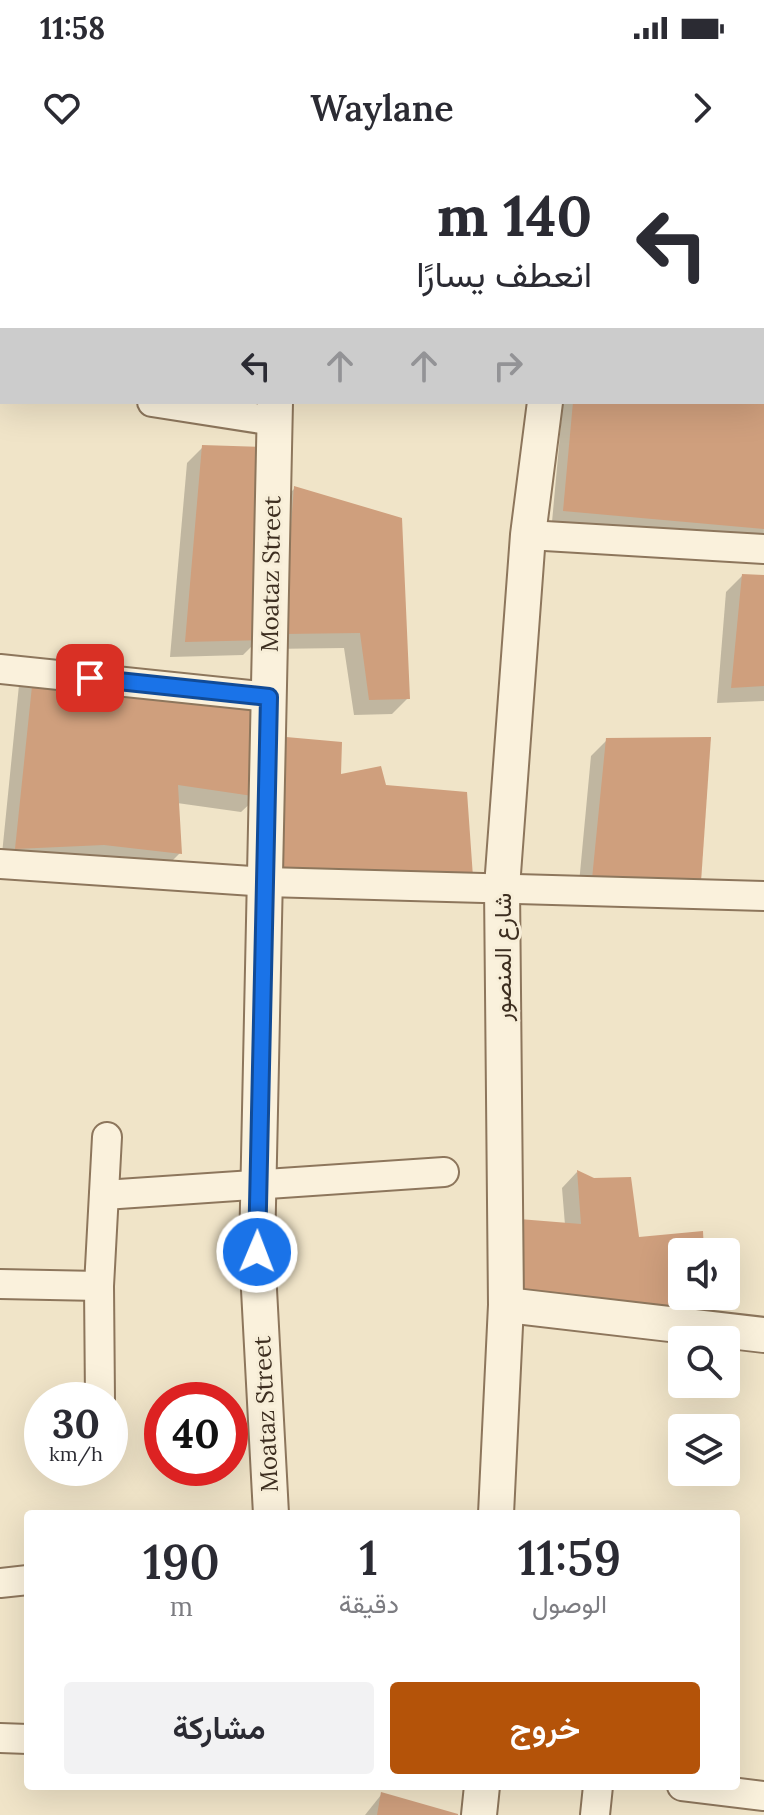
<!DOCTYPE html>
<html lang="ar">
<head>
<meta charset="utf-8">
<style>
  :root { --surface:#fff; --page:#f2f2f3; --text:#2b2b33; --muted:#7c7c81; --accent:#b45309 }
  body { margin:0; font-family:Lora,Vazirmatn,serif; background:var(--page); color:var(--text); direction:rtl; height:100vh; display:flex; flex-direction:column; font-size:30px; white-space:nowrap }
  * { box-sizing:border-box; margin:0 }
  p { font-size:26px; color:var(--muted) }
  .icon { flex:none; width:44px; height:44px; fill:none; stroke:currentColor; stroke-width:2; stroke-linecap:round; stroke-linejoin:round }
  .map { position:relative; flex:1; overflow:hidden; direction:ltr }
  .panel { position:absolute; left:24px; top:1350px; width:716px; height:280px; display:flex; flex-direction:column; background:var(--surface); border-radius:8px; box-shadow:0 8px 32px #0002; direction:rtl }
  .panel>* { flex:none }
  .top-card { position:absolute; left:0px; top:0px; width:764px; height:244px; box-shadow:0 8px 32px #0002; direction:rtl; background:#fff; color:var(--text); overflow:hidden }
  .buttons { position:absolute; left:668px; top:1078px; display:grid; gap:16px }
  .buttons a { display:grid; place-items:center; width:72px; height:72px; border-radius:8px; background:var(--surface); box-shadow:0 8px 32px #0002; font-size:40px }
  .speed { position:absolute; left:24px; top:1222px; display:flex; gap:16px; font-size:40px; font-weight:700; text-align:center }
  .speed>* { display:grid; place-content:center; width:104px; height:104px; border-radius:50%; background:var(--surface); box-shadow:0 8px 32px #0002; line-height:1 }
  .speed small { font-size:20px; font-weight:400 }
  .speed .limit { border:12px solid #d22; background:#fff; color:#111 }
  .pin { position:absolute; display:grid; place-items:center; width:68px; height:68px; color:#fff; margin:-34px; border-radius:16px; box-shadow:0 4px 12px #0006 }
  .me { position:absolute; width:88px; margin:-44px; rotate:1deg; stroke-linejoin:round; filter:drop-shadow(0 0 6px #0008) }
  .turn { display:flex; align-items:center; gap:28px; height:168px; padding:0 40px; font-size:36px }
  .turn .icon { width:104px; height:104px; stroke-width:2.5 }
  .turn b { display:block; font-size:56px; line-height:68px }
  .lanes { display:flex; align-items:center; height:76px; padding:0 40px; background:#0003; justify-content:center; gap:40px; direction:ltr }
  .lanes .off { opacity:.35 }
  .eta { display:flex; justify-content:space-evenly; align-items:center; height:136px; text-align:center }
  .eta b { font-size:48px; font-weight:600; line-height:56px }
  .cta { display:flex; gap:16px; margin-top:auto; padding:16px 40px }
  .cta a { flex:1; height:92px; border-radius:8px; background:var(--accent); color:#fff; font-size:32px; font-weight:600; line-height:92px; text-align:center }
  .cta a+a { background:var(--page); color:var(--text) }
  .status { display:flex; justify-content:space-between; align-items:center; height:56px; padding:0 40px; background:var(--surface); direction:ltr }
  .status svg { height:22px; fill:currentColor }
  header { display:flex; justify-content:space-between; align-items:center; height:104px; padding:0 40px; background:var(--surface); font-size:36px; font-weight:600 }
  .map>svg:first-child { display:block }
  .shadow { fill:#0003 }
  .building { fill:#cf9f7d }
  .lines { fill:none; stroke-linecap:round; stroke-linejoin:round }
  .minor-casing { stroke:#8d765c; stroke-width:32 }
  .tertiary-casing { stroke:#8d765c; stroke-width:38 }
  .secondary-casing { stroke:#6f573f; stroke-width:44 }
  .minor { stroke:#faf1dc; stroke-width:28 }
  .tertiary { stroke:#faf1dc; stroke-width:34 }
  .secondary { stroke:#faf1dc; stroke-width:40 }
  .route-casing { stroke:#114b97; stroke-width:20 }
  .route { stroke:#1a73e8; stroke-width:14 }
  .labels { text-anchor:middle; stroke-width:6; stroke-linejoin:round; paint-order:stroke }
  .street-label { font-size:24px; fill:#3d2e20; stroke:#f7eed8 }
</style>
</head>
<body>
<div class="status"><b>11:58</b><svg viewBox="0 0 49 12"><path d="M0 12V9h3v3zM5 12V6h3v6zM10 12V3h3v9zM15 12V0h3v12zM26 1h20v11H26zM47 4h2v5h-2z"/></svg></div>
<header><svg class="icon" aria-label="forward" viewBox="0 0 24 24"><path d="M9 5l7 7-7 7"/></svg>Waylane<svg class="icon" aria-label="heart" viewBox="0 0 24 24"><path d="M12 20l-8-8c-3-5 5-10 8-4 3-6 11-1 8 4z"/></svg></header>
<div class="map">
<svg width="764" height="1655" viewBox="0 0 764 1655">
  <rect width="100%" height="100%" fill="#f0e4c8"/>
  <g class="shadow">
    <polygon points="579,0 764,0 764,138 762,2"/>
    <rect x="0" y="104" width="2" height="121"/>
    <polygon points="762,163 764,381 552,362 563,242 762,242"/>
    <polygon points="203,287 259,479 243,495 170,497 187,303"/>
    <polygon points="294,329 408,538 392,554 354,555 344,488 268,489 279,344"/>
    <polygon points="742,416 764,417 764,541 717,543 726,432"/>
    <polygon points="35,510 257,637 241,652 177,643 180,693 164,709 1,704 19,525"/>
    <polygon points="287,579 339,616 379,608 268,725 271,595"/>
    <polygon points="607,580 700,721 578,734 591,596"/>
    <polygon points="577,1012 637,1079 702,1092 682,1092 682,1136 706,1136 707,1158 565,1065 562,1028"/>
    <polygon points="381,1635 454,1655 365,1655"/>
  </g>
  <g class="building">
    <polygon points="573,242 764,242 764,369 563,351"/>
    <polygon points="202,285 265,287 261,480 185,482"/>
    <polygon points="294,326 402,358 410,539 369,540 360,473 283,474"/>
    <polygon points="742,414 764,415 764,526 731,528"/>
    <polygon points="34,507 256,536 259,637 178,625 182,694 104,685 15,689"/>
    <polygon points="286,577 342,582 341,614 381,606 386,625 467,632 473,717 283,710"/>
    <polygon points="711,577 701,722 592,719 606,578"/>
    <polygon points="577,1010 594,1018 631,1017 639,1077 703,1071 704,1092 682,1092 682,1136 708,1136 709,1159 517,1133 519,1059 581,1064"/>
    <polygon points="381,1632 458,1654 458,1655 377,1655"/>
  </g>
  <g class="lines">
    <defs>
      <g id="minor">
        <polyline points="762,145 764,145"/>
        <polyline points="0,219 2,219"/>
        <polyline points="152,242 274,261"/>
        <polyline points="528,375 764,389"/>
        <polyline points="0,509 269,537"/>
        <polyline points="0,704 266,722 764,736"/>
        <polyline points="104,1035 444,1012"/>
        <polyline points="0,1124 99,1126"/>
        <polyline points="100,1240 99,1126 107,977"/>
        <polyline points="0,1423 28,1420"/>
        <polyline points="0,1578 28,1579"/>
        <polyline points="682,1626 764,1636"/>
        <polyline points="595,1655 598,1626"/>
      </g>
      <g id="tertiary">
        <polyline points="280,2 280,0"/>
        <polyline points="568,2 568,0"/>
        <polyline points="506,1145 764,1175"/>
        <polyline points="271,1354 257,1092 275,242"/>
        <polyline points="496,1354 506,1145 502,727 528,375 545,242"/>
        <polyline points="479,1655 482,1626"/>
      </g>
      <g id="secondary">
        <polyline points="41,2 56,0"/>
        <polyline points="0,7 2,7"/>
      </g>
    </defs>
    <use href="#minor" class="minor-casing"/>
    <use href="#tertiary" class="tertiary-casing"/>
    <use href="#secondary" class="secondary-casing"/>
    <use href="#minor" class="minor"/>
    <use href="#tertiary" class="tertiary"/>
    <use href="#secondary" class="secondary"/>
  </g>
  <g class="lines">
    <defs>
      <polyline id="route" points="90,518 269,537 257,1092"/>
    </defs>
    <use href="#route" class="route-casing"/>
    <use href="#route" class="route"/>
  </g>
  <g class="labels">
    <g class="street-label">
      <text transform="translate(271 414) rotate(-89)" y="8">Moataz Street</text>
      <text transform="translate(503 797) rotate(-90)" y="8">شارع المنصور</text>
      <text transform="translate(266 1254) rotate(-93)" y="8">Moataz Street</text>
    </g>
  </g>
</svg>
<div class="buttons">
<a><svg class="icon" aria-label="sound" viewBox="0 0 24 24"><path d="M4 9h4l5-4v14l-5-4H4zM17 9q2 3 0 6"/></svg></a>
<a><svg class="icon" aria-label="search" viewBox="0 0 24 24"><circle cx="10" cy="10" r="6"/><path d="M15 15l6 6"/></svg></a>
<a><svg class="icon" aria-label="layers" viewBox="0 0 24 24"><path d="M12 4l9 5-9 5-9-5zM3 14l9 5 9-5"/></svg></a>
</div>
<div class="speed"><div>30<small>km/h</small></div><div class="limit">40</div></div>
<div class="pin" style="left:90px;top:518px;background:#d93025"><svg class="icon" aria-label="arrive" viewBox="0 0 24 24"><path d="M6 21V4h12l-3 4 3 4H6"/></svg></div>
<svg class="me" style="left:257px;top:1092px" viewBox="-20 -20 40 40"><circle r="17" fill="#1a73e8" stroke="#fff" stroke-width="3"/><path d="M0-11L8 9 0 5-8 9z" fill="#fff"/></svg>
<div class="top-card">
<div class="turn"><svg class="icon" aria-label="left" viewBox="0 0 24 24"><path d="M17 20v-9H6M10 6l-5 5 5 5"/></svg><div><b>140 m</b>انعطف يسارًا</div></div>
<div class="lanes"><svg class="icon" aria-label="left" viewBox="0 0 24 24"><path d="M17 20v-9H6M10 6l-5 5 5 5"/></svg><svg class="icon off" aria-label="ahead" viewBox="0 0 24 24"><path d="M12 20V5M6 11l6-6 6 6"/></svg><svg class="icon off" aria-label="ahead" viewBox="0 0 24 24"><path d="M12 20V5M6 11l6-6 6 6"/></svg><svg class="icon off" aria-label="right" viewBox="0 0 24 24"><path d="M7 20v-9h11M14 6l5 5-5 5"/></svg></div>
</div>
<section class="panel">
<div class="eta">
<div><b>11:59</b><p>الوصول</p></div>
<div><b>1</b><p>دقيقة</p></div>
<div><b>190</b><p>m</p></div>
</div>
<div class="cta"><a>خروج</a><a>مشاركة</a></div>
</section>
</div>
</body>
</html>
